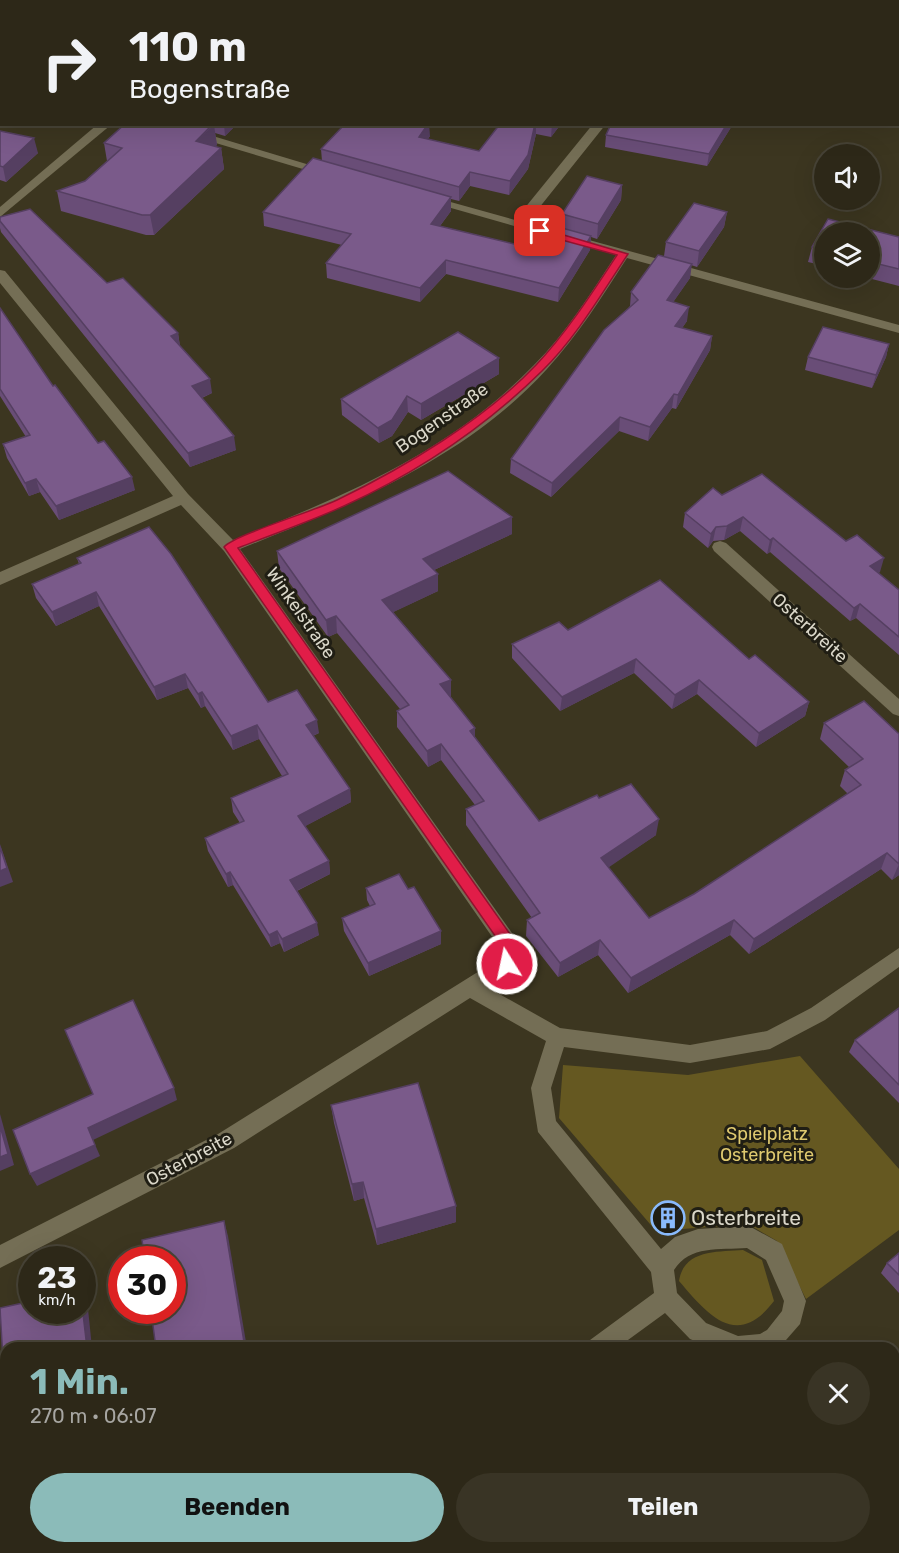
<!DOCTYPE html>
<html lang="de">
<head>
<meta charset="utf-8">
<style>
  :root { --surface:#2d2818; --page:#393425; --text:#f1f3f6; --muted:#a7a6a2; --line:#484437; --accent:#8bbbb9 }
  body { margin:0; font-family:Rubik,sans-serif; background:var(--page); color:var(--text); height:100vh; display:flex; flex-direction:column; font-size:22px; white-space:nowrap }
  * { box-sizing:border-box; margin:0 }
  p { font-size:20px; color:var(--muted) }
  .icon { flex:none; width:33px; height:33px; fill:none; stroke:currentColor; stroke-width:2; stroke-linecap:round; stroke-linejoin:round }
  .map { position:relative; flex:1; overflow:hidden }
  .details { position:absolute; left:0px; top:1342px; width:900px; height:212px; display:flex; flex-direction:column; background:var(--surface); border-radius:18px 18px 0 0; box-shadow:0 6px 24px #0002,0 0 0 2px var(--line) }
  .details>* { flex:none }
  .hud { position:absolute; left:0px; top:0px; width:900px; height:126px; box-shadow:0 6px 24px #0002,0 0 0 2px var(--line); background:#2d2818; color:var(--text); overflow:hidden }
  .tools { position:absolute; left:814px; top:144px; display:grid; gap:12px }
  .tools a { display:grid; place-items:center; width:66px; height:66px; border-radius:50%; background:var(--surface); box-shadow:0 6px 24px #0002,0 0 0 2px var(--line); font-size:30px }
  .speed { position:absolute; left:18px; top:1246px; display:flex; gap:12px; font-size:30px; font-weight:700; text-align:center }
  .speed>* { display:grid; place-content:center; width:78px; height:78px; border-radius:50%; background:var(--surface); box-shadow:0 6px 24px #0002,0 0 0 2px var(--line); line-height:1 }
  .speed small { font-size:15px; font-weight:400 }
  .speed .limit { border:9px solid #d22; background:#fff; color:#111 }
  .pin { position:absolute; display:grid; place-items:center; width:51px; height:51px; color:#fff; margin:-26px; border-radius:12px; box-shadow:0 3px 9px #0006 }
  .me { position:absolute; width:66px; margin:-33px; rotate:350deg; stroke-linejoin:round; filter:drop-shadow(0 0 4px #0008) }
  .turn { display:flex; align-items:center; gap:21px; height:126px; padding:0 30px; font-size:27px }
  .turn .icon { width:78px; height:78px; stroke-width:2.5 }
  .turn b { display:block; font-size:42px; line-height:51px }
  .round { display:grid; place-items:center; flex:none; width:63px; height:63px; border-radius:32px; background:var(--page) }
  .overview { display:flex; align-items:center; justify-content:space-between; height:102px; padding:0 30px }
  h1 { font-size:36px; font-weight:700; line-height:45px; color:var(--accent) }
  .action { display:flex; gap:12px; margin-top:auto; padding:12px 30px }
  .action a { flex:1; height:69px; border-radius:36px; background:var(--accent); color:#111; font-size:24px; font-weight:700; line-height:69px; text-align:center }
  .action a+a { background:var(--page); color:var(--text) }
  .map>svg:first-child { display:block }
  .green { fill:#655821 }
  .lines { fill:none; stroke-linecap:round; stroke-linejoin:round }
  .minor { fill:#746e55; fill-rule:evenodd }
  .wall { fill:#694d77 }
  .shaded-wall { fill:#553f61 }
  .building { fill:#7a5a8a; stroke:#553f61; stroke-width:1.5 }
  .route { fill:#e11d48; stroke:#92132f; stroke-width:1.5 }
  .labels { text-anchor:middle; stroke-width:6; stroke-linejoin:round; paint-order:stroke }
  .street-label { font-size:18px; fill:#dad7c9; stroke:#201e14 }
  .park-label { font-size:18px; fill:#dfc96f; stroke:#201e14 }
  .near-poi-label { font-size:21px; fill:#dad7c9; stroke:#201e14; text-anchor:start }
</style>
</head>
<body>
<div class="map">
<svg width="899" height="1553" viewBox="0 0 899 1553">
  <rect width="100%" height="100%" fill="#3c3620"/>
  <g class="green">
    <polygon points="800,1056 899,1169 899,1230 806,1299 777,1241 748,1224 656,1231 559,1118 563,1065 688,1075"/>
    <path d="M 743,1250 L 762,1260 L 774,1301 C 737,1350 708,1315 679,1281 C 684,1249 718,1252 743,1250 Z"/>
  </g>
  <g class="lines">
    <g class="minor">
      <rect x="0" y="78" width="2" height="7"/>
      <polygon points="98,124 112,124 0,217 0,207"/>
      <polygon points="152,124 173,124 333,172 331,175 323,175"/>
      <path d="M 593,124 L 606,124 L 527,223 L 899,325 L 899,333 L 627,258 C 602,297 578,335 547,369 C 465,459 350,505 240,549 L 512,933 C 527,964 510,972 487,987 L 560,1028 L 690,1045 L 767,1031 L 811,1008 L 899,948 L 899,967 L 825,1020 L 770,1049 L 690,1063 L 564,1047 L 551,1088 L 556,1121 L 661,1249 L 675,1237 L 698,1229 L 749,1226 L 782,1244 L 806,1301 L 800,1324 L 779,1348 L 712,1348 L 690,1339 L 665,1313 L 617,1348 L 587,1348 L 590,1340 L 654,1293 L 651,1272 L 538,1132 L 531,1088 L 546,1041 L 470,998 L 234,1148 L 0,1268 L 0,1245 L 218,1134 L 497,960 L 495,941 L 224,551 L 181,505 L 0,585 L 0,572 L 173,496 L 0,283 L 0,270 L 5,271 L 188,494 L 233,540 C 343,497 450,452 534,365 C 566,333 591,293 616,255 L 423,200 L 429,196 L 515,220 ZM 747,1248 L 766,1260 L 784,1301 L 782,1311 L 767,1330 L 760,1334 L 738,1336 L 706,1323 L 677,1293 L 674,1270 C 690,1245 719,1250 747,1248 Z"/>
      <polygon points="720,541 726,543 899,699 899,716 893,714 714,551 712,547 714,543"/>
      <polygon points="356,1548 382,1548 380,1553 354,1553"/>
    </g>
  </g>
  <g class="wall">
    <polygon points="0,0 46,0 44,2 2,2 2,10 0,9"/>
    <polygon points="125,124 237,124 225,136 215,133 217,145 214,147 221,148 224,169 154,235 146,235 61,211 57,191 85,181 107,161 104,143"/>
    <polygon points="500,124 561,124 551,137 536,134 528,169 509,195 470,186 459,201 451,199 451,211 440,226 539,250 561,228 562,214 622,185 621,200 597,239 591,237 590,250 558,302 446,274 420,302 327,278 326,263 342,245 264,226 263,212 322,161 321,149 430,136 428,139 479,151"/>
    <polygon points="611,124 733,124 707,166 605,147 606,135"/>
    <polygon points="0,131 38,153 6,182 0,180"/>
    <polygon points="727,212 724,227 697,267 691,265 690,278 673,302 687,321 682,328 712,336 710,350 676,409 672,408 648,441 619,431 551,497 510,473 511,459 630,306 631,292 664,256 666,242"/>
    <polygon points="0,217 107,283 178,333 180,346 212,393 202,398 236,450 190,467 1,232 0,228"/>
    <polygon points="828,219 899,237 899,286 868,278 870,278 870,232 825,232 825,266 808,262 812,247"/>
    <polygon points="0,308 53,386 135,490 59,520 40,492 29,496 7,458 3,444 26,437 0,396"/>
    <polygon points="889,344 886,357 872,388 805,370 808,357"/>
    <polygon points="499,358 499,374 421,420 408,412 392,436 379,443 342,415 341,399"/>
    <polygon points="722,495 880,572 878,573 899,590 899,655 856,618 850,621 770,552 767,554 740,531 724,540 713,541 708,548 683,527 685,513"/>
    <polygon points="512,534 434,570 438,591 393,612 451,680 451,696 450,696 475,728 475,737 539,821 599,798 656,835 608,867 649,918 694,894 848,794 840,786 845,770 849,767 820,739 824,723 899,734 899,875 892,880 881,869 749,954 730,935 628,993 598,955 558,977 526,936 527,920 532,918 466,825 466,809 475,805 441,760 428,767 397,727 397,711 400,709 337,633 328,637 279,568 277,551"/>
    <polygon points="77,558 268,702 319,733 313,736 350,789 351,802 305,826 329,861 330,874 297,891 319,935 284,952 280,943 271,947 233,885 228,887 208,851 205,838 240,823 233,812 231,798 282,776 259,739 233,750 205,706 201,708 188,688 157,700 99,606 56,626 36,598 32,584 79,564"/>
    <polygon points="568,630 749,659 809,702 805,716 756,747 697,694 672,709 634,673 560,711 512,658 512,644"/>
    <polygon points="366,888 408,889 441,931 441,944 369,976 344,931 342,918 370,906 367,900"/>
    <polygon points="899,1008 899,1103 849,1052 855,1040"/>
    <polygon points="331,1105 456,1206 456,1222 377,1245 364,1198 354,1201 334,1123"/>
    <polygon points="899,1253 899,1293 881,1273 887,1263"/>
    <polygon points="849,1548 894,1548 899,1553 853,1553"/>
  </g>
  <g class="shaded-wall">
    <polygon points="21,0 46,0 44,2 21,2"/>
    <polygon points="335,0 348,0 348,2 334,2"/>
    <polygon points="224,124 237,124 225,136"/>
    <polygon points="428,124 429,124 430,136 419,151 419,137"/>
    <polygon points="535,124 536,124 536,134 528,169 509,195 510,181"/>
    <polygon points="552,124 561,124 551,137"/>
    <polygon points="727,124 733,124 707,166 709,154"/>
    <polygon points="214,125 217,145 199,161 196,141"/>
    <polygon points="34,138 38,153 6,182 3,167"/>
    <polygon points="221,148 224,169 154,235 150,215"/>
    <polygon points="470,172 470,186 459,201 459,187"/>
    <polygon points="622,185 621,200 597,239 598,224"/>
    <polygon points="451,197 451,211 431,238 431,224"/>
    <polygon points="727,212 724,227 697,267 699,251"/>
    <polygon points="591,236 590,250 558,302 559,288"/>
    <polygon points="446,260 446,274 420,302 420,288"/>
    <polygon points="692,264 690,278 665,314 667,300"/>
    <polygon points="689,307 687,321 674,340 675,326"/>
    <polygon points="178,333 180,347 171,336"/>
    <polygon points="712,336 710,350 676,409 678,395"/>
    <polygon points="889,344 886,357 872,388 876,375"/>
    <polygon points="499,358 499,374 421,420 421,404"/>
    <polygon points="210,379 212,393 194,401 192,386"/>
    <polygon points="674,394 672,408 648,441 650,427"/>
    <polygon points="407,396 408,412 392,436 379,443 378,428"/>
    <polygon points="620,417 619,431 551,497 552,483"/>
    <polygon points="234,436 236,450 190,467 188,453"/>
    <polygon points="132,477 135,490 59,520 56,506"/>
    <polygon points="36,479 40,492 29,496 25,483"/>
    <polygon points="512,517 512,534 423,575 423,559"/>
    <polygon points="743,517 740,531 724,540 727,526"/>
    <polygon points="716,527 713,541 708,548 711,534"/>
    <polygon points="773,538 770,552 767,554 770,540"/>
    <polygon points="884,558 880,572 866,580 870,566"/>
    <polygon points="438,574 438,591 383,617 382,600"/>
    <polygon points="96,592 99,606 56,626 52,612"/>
    <polygon points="860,604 856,618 850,621 854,608"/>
    <polygon points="336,616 337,633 328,637 326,620"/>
    <polygon points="636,659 634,673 560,711 562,697"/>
    <polygon points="185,674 188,688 157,700 154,687"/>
    <polygon points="451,680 451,696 441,701 440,684"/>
    <polygon points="699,680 697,694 672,709 675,695"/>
    <polygon points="202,692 205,706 201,708 198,694"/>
    <polygon points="809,702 805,716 756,747 759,733"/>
    <polygon points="317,720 319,733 307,738 306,725"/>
    <polygon points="257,725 259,739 233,750 231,736"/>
    <polygon points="475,728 475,745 470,731"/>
    <polygon points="441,744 441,760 428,767 427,751"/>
    <polygon points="350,789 351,802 300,829 298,816"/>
    <polygon points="659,819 656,835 599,874 601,858"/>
    <polygon points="0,844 13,882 0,887"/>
    <polygon points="887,853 881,869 749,954 754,939"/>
    <polygon points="329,861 330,874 292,893 290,880"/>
    <polygon points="899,864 899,875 892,880"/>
    <polygon points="230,872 233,885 228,887 226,874"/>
    <polygon points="734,920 730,935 628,993 631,978"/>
    <polygon points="317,923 319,935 284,952 282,939"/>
    <polygon points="277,931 280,943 271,947 269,935"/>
    <polygon points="441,931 441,944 369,976 368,963"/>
    <polygon points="600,940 598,955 558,977 560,963"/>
    <polygon points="174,1088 177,1100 93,1140 100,1156 37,1186 30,1174 88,1128"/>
    <polygon points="0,1114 14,1165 0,1171"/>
    <polygon points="363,1182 364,1198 354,1201 352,1184"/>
    <polygon points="456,1206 456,1222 377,1245 376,1229"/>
    <polygon points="224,1221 228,1236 247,1348 245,1348"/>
    <polygon points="82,1292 87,1299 92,1348 87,1348 82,1305"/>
    <rect x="111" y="1548" width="5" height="5"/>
  </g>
  <g class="building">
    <polygon points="238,0 335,0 334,2 237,2"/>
    <polygon points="585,0 588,0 596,2 583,2"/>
    <polygon points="608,0 644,0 643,2 606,2"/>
    <polygon points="697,0 723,0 730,2 696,2"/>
    <polygon points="125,124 213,124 196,141 221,148 150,215 142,215 57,191 85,181 122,148 104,143"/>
    <polygon points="345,124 428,124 419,137 479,151 500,124 535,124 528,155 510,181 470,172 459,187 321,149"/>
    <polygon points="611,124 727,124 709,154 606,135"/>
    <polygon points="0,131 34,138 3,167 0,166"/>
    <polygon points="313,158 451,197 431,224 539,250 555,226 591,236 559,288 446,260 420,288 326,263 351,234 263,212"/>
    <polygon points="587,176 622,185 598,224 562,214"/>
    <polygon points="694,203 727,212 699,251 666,242"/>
    <polygon points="30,209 107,283 123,278 178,333 171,336 210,379 192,386 234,436 188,453 0,221 0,217"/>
    <polygon points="828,219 899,237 899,269 870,262 870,232 825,232 825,250 812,247"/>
    <polygon points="658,255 692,264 667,300 689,307 675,326 712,336 678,395 674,394 650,427 620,417 552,483 511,459 604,330 638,300 631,292"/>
    <polygon points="0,308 53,386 55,385 98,443 104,441 132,477 56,506 36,479 25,483 3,444 30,435 0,389"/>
    <polygon points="823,327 889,344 876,375 808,357"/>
    <polygon points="458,332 499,358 421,404 407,396 392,420 378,428 341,399"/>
    <polygon points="448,471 512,517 423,559 438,574 382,600 451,680 440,684 475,728 470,731 539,821 597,795 599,798 631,784 659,819 601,858 649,918 694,894 861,785 845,770 863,759 824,723 864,701 899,734 899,864 887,853 754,939 734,920 631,978 600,940 560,963 527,920 540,913 466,809 484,801 441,744 427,751 397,711 409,705 336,616 326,620 277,551"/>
    <polygon points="762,474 846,541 857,535 884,558 870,566 899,590 899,637 860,604 854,608 773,538 770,540 743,517 727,526 716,527 711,534 685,513 713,488 722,495"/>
    <polygon points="149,527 171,554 268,702 297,690 317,720 306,725 350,789 298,816 329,861 290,880 317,923 282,939 277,931 269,935 230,872 226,874 205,838 244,821 231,798 288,774 257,725 231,736 202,692 198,694 185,674 154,687 96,592 52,612 32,584 81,563 77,558"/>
    <polygon points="660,580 749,659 755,655 809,702 759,733 699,680 675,695 636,659 562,697 512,644 559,622 568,630"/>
    <polygon points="0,847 7,868 0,871"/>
    <polygon points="399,874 408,889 414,887 441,931 368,963 342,918 375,904 366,888"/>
    <polygon points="133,1000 174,1088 88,1128 95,1145 30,1174 13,1130 93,1094 65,1030"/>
    <polygon points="899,1008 899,1085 855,1040"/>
    <polygon points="418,1083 456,1206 376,1229 363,1182 352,1184 331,1105"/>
    <polygon points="0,1126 8,1154 0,1157"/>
    <polygon points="224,1221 245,1348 156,1348 151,1311 172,1311 172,1260 145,1260 142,1240"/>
    <polygon points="899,1253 899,1275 887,1263"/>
    <polygon points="32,1301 32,1311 82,1311 82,1305 87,1348 6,1348 6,1395 5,1395 0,1308"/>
    <polygon points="899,1412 899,1553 868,1553 864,1548 894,1548 894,1416"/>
    <polygon points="5,1487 6,1487 6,1532"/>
    <rect x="6" y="1548" width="105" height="5"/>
    <polygon points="469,1548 546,1548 549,1553 462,1553"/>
  </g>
  <path class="route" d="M 540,228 L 628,254 C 602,293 576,338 542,371 C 485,427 416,473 344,506 C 309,522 273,534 238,548 L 510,934 L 515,964 L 507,971 L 500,964 L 498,940 L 224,547 C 234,535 317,510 337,500 C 405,467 484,420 536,365 C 567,332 592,293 617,255 L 536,233 L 536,229 Z"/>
  <defs>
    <symbol id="building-ring" viewBox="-11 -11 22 22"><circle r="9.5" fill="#201e14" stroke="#89bafc" stroke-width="1.5"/><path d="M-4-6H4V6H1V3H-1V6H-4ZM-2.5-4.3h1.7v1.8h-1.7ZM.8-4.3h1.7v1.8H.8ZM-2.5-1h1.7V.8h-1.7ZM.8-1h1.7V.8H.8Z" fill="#89bafc"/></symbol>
  </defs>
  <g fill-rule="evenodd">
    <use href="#building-ring" x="649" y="1199" width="38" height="38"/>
  </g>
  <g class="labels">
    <g class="street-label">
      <text transform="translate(442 418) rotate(-35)" y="6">Bogenstraße</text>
      <text transform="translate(301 613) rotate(55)" y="6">Winkelstraße</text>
      <text transform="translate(810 628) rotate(42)" y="6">Osterbreite</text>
      <text transform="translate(189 1159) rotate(-28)" y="6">Osterbreite</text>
    </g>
    <g class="park-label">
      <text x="767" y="1140">Spielplatz<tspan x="767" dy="21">Osterbreite</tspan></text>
    </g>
    <g class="near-poi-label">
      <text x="691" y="1225">Osterbreite</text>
    </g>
  </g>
</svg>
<div class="tools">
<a><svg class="icon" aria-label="sound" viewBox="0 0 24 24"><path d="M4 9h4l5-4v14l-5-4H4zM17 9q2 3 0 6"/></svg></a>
<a><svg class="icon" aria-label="layers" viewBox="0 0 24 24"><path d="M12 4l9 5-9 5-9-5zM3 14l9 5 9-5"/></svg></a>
</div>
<div class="speed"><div>23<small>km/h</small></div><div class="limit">30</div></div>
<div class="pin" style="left:540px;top:231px;background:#d93025"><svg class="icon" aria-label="arrive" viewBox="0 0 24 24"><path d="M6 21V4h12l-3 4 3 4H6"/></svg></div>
<svg class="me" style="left:507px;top:964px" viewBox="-20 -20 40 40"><circle r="17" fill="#e11d48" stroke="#fff" stroke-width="3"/><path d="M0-11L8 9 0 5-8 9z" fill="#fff"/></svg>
<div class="hud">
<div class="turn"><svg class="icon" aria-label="right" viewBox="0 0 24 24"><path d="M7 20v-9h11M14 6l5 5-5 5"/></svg><div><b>110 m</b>Bogenstraße</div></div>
</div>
<section class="details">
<div class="overview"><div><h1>1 Min.</h1><p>270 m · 06:07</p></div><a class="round"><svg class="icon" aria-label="close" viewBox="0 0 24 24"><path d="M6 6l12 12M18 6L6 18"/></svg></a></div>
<div class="action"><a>Beenden</a><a>Teilen</a></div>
</section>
</div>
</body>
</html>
